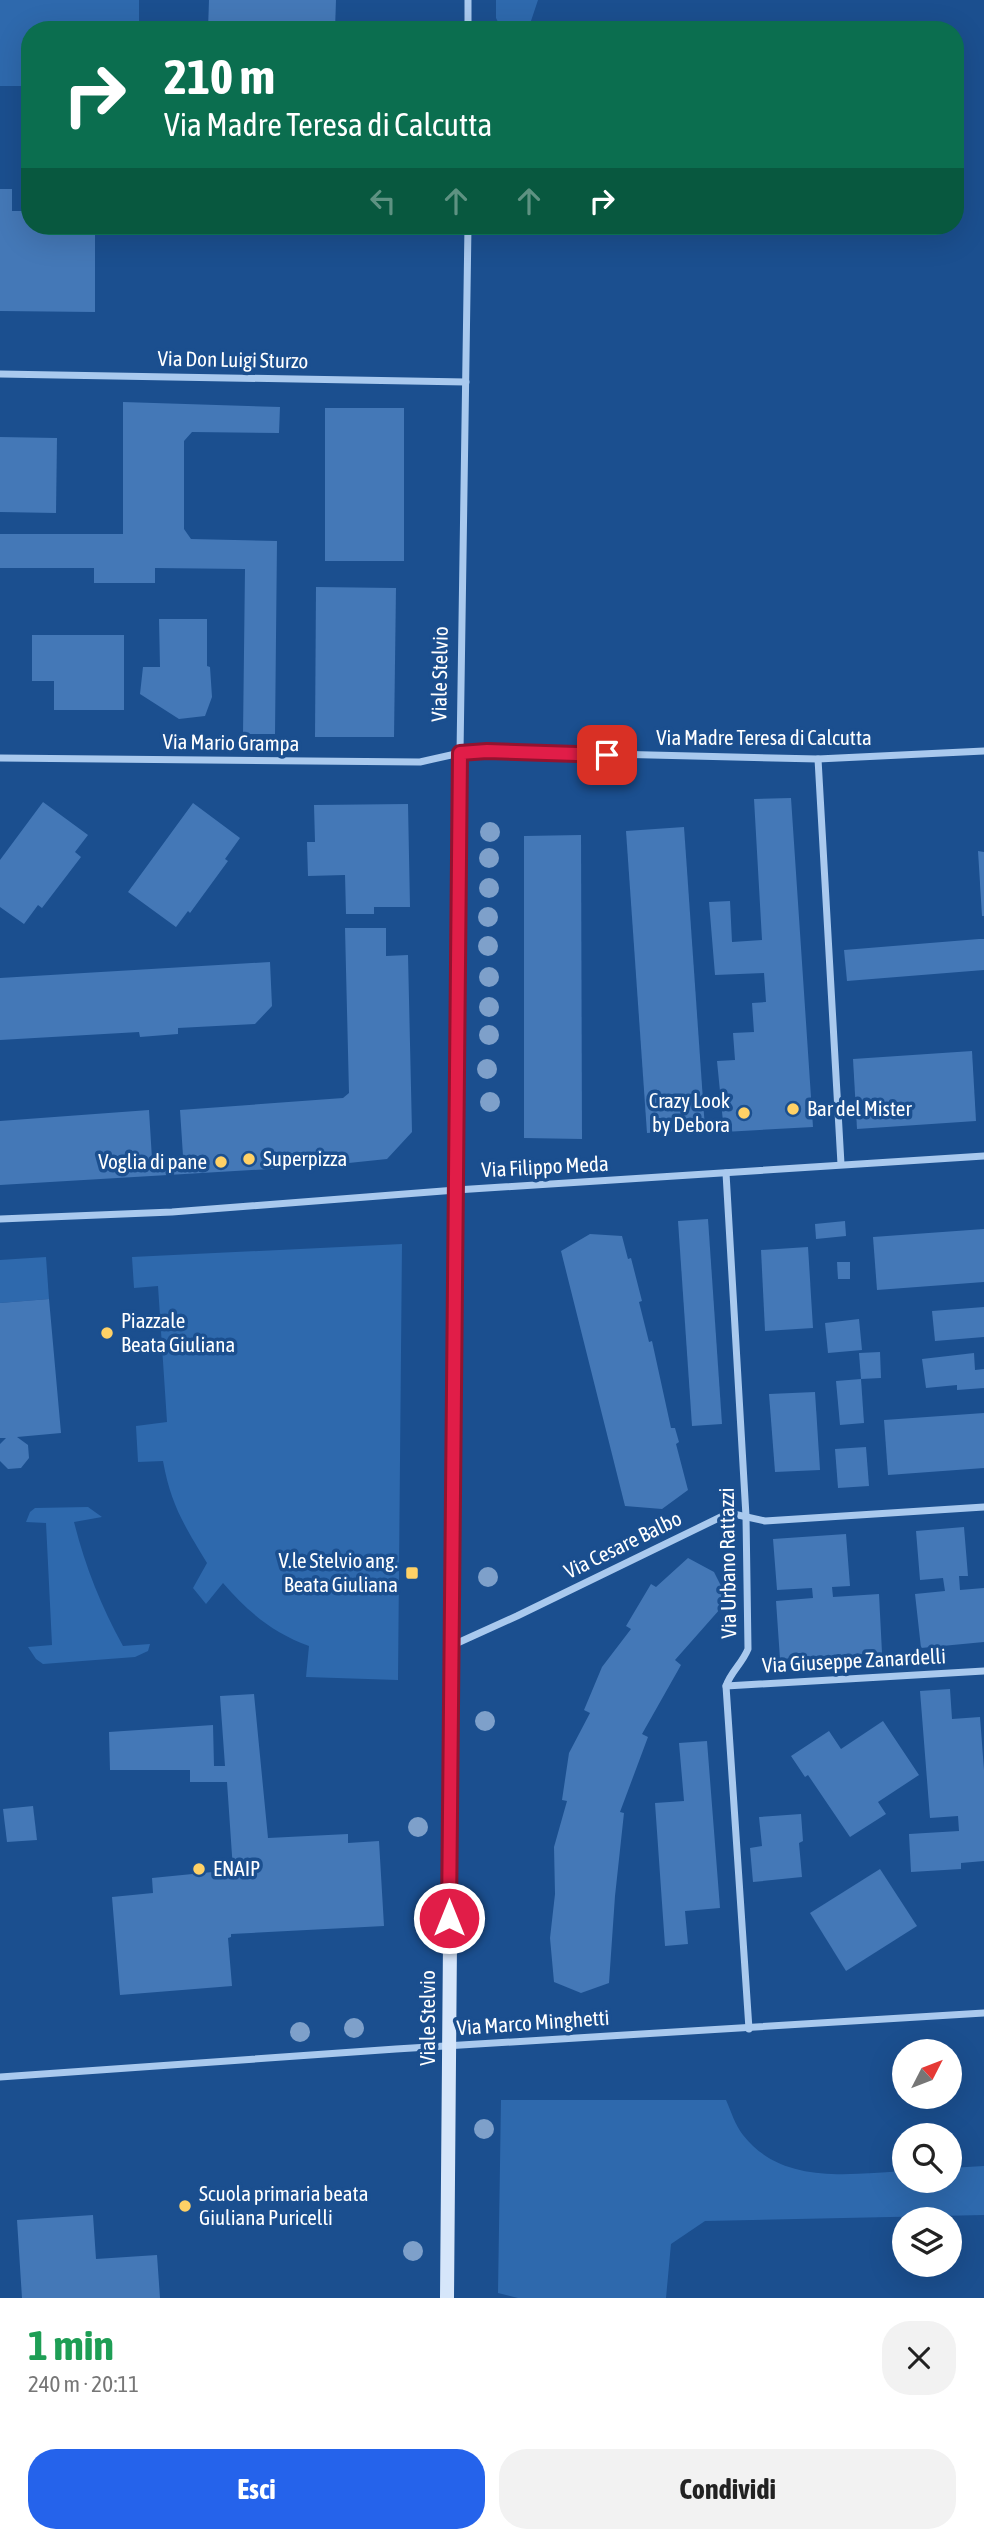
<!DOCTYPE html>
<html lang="it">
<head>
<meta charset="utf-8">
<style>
  :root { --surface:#fff; --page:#f2f2f2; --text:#222; --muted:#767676; --accent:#2563eb }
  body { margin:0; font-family:"Asap Condensed",sans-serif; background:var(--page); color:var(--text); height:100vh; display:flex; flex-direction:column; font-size:26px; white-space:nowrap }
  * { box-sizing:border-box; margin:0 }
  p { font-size:23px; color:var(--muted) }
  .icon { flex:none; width:38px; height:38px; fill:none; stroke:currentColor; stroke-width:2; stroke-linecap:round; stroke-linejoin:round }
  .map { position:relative; height:2298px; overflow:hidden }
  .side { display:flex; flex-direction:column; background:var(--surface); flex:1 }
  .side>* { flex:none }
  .banner { position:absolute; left:21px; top:21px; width:943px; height:214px; border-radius:28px; box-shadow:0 7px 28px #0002; background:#0b6e4f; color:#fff; overflow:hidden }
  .needle { width:46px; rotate:48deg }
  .tools { position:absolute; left:892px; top:2039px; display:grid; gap:14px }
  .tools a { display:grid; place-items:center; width:70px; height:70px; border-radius:50%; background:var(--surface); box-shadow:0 7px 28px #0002; font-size:35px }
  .pin { position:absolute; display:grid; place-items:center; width:60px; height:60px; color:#fff; margin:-30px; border-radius:14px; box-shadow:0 4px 10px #0006 }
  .me { position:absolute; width:77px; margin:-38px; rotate:0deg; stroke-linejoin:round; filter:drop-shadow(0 0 5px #0008) }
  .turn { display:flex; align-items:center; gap:24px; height:147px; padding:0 28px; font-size:32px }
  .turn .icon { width:91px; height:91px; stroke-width:2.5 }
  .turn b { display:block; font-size:49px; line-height:60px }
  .lanes { display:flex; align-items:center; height:66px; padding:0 28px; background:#0003; justify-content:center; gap:35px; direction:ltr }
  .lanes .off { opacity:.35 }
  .round { display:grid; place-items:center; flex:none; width:74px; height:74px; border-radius:28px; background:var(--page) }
  .summary { display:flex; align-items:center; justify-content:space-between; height:119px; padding:0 28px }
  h1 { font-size:42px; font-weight:700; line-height:52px; color:#1e9e55 }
  .button { display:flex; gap:14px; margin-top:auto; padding:14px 28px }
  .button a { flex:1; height:80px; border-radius:28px; background:var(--accent); color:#fff; font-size:28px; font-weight:700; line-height:80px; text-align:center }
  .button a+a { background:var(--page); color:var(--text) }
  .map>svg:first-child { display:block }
  .green { fill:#2e69ad }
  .building { fill:#4478b7 }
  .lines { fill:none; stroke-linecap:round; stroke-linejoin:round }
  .street { stroke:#a9c9ee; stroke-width:7 }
  .secondary { stroke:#d6e6fa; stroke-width:14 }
  .tree { fill:#7ea0ca }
  .route-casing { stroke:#92132f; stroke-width:18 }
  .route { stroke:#e11d48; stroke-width:12 }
  .poi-dot { fill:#ffd166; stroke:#1b4f8f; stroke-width:2.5 }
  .labels { text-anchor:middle; stroke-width:7; stroke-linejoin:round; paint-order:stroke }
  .street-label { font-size:21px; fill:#fff; stroke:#1b4f8f }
  .poi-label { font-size:21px; fill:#fff; stroke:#1b4f8f; text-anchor:start }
</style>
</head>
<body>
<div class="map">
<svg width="984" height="2298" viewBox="0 0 984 2298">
  <rect width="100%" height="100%" fill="#1b4f8f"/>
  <g class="green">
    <polygon points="0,0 139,0 139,30 30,30 30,86 0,86"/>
    <polygon points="496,0 538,0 529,27 524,30 502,30 496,18"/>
    <path d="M 402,1244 L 398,1680 L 306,1677 L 309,1646 C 273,1633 248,1612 223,1583 L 206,1604 L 193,1588 L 207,1563 C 184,1525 171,1505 163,1461 L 138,1462 L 136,1426 L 167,1422 L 158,1286 L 134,1288 L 132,1257 Z"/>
    <polygon points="46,1257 49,1299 0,1303 0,1260"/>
    <path d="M 88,1507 L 102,1517 L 74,1522 C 85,1566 101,1606 123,1646 L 150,1644 L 148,1651 L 135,1657 L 43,1664 L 36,1659 L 28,1647 L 52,1645 L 46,1523 L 26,1522 L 30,1512 L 35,1508 Z"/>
    <path d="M 501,2100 L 726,2100 C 731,2111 735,2125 743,2135 C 782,2185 848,2174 905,2171 L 905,2180 L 950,2180 L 950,2168 L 984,2166 L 984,2215 L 705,2221 L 671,2244 L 666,2298 L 518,2298 L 498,2293 Z"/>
  </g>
  <g class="building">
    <polygon points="209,0 336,0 335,30 208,30"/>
    <polygon points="0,189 12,189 12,211 30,211 30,226 95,226 95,312 0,311"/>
    <polygon points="123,402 280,407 279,433 192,432 184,441 184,529 191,539 277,541 275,734 243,734 245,569 155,568 155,583 94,583 94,568 0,568 0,534 123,534"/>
    <rect x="325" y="408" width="79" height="153"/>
    <polygon points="0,437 57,438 56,513 0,512"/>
    <polygon points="316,587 396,588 394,737 315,737"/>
    <polygon points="159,619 207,619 207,666 210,667 212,697 205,716 179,719 140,694 143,667 160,667"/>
    <polygon points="32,635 124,635 124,710 54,710 54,681 32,681"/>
    <polygon points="791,798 813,1127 724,1132 717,1061 735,1060 733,1033 754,1032 752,1003 766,1002 764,973 715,975 709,902 730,901 732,942 762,940 754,799"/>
    <polygon points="43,802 88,835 75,852 81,857 42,908 38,905 24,924 0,907 0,860"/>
    <polygon points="193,803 240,838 225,859 228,861 190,913 188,911 176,927 128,892"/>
    <polygon points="408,804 410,907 374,907 374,914 346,914 345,875 308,876 307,842 315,842 314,805"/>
    <polygon points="684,827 705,1129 647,1133 626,831"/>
    <polygon points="581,835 582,1139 524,1138 524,836"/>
    <polygon points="978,851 984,852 984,916 982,916"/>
    <polygon points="345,928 386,928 386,956 408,955 412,1132 387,1159 320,1166 0,1185 0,1121 149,1110 152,1159 183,1156 180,1110 343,1098 349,1093"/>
    <polygon points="979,939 984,939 984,970 847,981 844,950"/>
    <polygon points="270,962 272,1006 255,1024 178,1028 178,1034 140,1037 139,1032 0,1040 0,978"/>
    <polygon points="972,1051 976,1121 857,1129 853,1059"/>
    <polygon points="708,1219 722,1424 692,1426 678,1221"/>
    <polygon points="845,1221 846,1236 816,1239 815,1224"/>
    <polygon points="984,1229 984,1282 877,1290 873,1237"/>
    <polygon points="590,1234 622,1236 628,1259 631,1258 642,1301 639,1302 649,1342 652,1341 671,1428 675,1428 679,1442 676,1444 688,1490 662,1509 625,1506 561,1251"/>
    <polygon points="808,1247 813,1328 765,1331 761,1250"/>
    <polygon points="837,1262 850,1262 850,1279 838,1279"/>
    <polygon points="49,1299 61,1433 17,1437 28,1445 29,1458 21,1468 8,1469 0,1461 0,1444 6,1438 0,1438 0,1303"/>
    <polygon points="984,1307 984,1337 935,1341 932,1311"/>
    <polygon points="859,1319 862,1350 828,1353 825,1323"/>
    <polygon points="880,1352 881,1378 861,1379 859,1353"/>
    <polygon points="974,1353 975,1370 984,1369 984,1388 957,1390 957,1385 926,1388 922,1359"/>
    <polygon points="861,1379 864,1423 840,1425 836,1381"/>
    <polygon points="815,1392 820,1470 775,1472 769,1394"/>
    <polygon points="984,1413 984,1468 888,1475 884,1420"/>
    <polygon points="866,1447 869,1486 838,1488 835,1449"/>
    <polygon points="964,1527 968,1576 959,1576 960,1590 984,1588 984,1642 921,1648 915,1594 945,1591 943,1578 920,1580 916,1531"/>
    <polygon points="846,1534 850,1586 832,1587 833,1597 879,1594 882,1653 780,1659 776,1601 813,1598 812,1588 777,1590 773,1539"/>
    <polygon points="688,1558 714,1572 728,1600 675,1660 681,1665 642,1734 648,1737 620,1812 624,1813 615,1896 609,1983 581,1993 554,1982 550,1938 555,1894 554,1847 567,1801 562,1800 569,1753 590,1713 584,1710 602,1667 631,1629 626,1626 651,1584 656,1587"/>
    <polygon points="950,1689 952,1719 980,1717 984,1770 984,1861 961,1863 961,1869 911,1872 909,1834 959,1831 958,1816 930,1818 920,1691"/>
    <polygon points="254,1694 268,1838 348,1834 348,1843 379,1841 384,1926 231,1934 231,1937 228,1938 232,1986 120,1995 112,1897 153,1893 152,1878 233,1870 227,1782 190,1782 190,1770 110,1770 109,1732 213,1725 214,1766 225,1766 220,1696"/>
    <polygon points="883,1721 919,1775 878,1802 886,1814 850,1837 808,1775 805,1777 791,1756 829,1731 841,1749"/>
    <polygon points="707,1741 720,1908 685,1911 688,1944 665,1946 655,1803 684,1801 679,1743"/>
    <polygon points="33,1806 37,1840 7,1842 3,1809"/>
    <polygon points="801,1814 803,1841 799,1843 802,1877 753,1882 750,1848 762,1846 759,1817"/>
    <polygon points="880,1869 917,1926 846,1971 810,1913"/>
    <polygon points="93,2215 96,2259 157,2255 160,2298 22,2298 17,2220"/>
  </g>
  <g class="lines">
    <g class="street">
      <polyline points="468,30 468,0"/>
      <polyline points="0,374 466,382"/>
      <polyline points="460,753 468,226"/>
      <polyline points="0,758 420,762 460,753 487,751 818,759 984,751"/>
      <polyline points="818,759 841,1164"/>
      <path d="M 726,1173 L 746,1516 L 748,1649 C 742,1664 731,1671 726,1686 L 749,2029"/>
      <polyline points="0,1219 172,1212 456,1190 984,1156"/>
      <polyline points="453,1645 517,1616 729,1513 765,1521 984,1507"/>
      <polyline points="726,1686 984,1671"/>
      <polyline points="0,2077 396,2049 984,2013"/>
    </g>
    <polyline class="secondary" points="447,2298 460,753"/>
  </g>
  <g class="tree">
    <circle cx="490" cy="832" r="10"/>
    <circle cx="489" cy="858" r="10"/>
    <circle cx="489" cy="888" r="10"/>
    <circle cx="488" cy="917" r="10"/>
    <circle cx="488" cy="946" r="10"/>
    <circle cx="489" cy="977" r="10"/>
    <circle cx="489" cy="1007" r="10"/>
    <circle cx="489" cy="1035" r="10"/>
    <circle cx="487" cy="1069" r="10"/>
    <circle cx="490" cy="1102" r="10"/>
    <circle cx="488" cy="1577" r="10"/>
    <circle cx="485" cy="1721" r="10"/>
    <circle cx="418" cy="1827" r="10"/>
    <circle cx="354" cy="2028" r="10"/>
    <circle cx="300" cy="2032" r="10"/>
    <circle cx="484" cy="2129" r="10"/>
    <circle cx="413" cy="2251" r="10"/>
  </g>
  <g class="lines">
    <defs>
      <polyline id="route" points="449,1918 460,753 487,751 607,755"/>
    </defs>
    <use href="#route" class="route-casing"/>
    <use href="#route" class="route"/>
  </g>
  <g class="poi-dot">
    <circle cx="793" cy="1109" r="7"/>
    <circle cx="744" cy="1113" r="7"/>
    <circle cx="249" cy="1159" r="7"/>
    <circle cx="221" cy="1162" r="7"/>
    <circle cx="107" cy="1333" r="7"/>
    <rect x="405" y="1566" width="14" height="14" rx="3.5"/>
    <circle cx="199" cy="1869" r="7"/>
    <circle cx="185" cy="2206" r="7"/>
  </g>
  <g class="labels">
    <g class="street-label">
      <text transform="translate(233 360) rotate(1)" y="7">Via Don Luigi Sturzo</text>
      <text transform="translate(440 674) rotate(-89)" y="7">Viale Stelvio</text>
      <text x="764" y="745">Via Madre Teresa di Calcutta</text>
      <text transform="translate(231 743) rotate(1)" y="7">Via Mario Grampa</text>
      <text transform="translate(545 1167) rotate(-3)" y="7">Via Filippo Meda</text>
      <text transform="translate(623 1545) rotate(-26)" y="7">Via Cesare Balbo</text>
      <text transform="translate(728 1563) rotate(-91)" y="7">Via Urbano Rattazzi</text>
      <text transform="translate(854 1661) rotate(-3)" y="7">Via Giuseppe Zanardelli</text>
      <text transform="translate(428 2018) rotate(-90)" y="7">Viale Stelvio</text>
      <text transform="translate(533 2023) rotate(-4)" y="7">Via Marco Minghetti</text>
    </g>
    <g class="poi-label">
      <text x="730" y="1108" text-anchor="end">Crazy Look<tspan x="730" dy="24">by Debora</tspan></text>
      <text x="807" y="1116">Bar del Mister</text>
      <text x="263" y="1166">Superpizza</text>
      <text x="207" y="1169" text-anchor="end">Voglia di pane</text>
      <text x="121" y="1328">Piazzale<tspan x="121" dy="24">Beata Giuliana</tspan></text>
      <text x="398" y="1568" text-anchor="end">V.le Stelvio ang.<tspan x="398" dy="24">Beata Giuliana</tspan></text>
      <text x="213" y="1876">ENAIP</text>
      <text x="199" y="2201">Scuola primaria beata<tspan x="199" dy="24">Giuliana Puricelli</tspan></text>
    </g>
  </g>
</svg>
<div class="tools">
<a><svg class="needle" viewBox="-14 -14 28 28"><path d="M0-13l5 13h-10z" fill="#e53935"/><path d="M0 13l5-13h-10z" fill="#767676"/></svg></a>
<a><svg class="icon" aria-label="search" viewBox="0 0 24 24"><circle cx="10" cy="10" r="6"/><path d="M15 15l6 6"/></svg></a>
<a><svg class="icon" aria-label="layers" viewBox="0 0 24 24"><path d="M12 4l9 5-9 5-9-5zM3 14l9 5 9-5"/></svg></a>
</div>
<div class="pin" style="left:607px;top:755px;background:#d93025"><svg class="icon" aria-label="arrive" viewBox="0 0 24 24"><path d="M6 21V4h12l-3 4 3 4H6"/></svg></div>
<svg class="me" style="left:449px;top:1918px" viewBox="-20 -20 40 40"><circle r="17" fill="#e11d48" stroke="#fff" stroke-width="3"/><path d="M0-11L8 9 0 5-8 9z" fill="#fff"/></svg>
<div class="banner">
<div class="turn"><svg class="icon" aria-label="right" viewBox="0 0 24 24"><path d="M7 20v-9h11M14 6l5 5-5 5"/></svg><div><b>210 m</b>Via Madre Teresa di Calcutta</div></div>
<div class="lanes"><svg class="icon off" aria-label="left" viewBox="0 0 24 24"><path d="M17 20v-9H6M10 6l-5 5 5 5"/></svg><svg class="icon off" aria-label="ahead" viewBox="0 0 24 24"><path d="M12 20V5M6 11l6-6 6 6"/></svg><svg class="icon off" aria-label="ahead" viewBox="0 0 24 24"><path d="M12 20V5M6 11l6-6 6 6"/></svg><svg class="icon" aria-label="right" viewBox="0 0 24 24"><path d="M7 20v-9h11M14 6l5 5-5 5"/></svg></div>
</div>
</div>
<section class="side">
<div class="summary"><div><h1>1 min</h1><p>240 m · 20:11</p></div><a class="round"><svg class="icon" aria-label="close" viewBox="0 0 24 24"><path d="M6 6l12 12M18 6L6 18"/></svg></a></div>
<div class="button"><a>Esci</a><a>Condividi</a></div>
</section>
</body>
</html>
